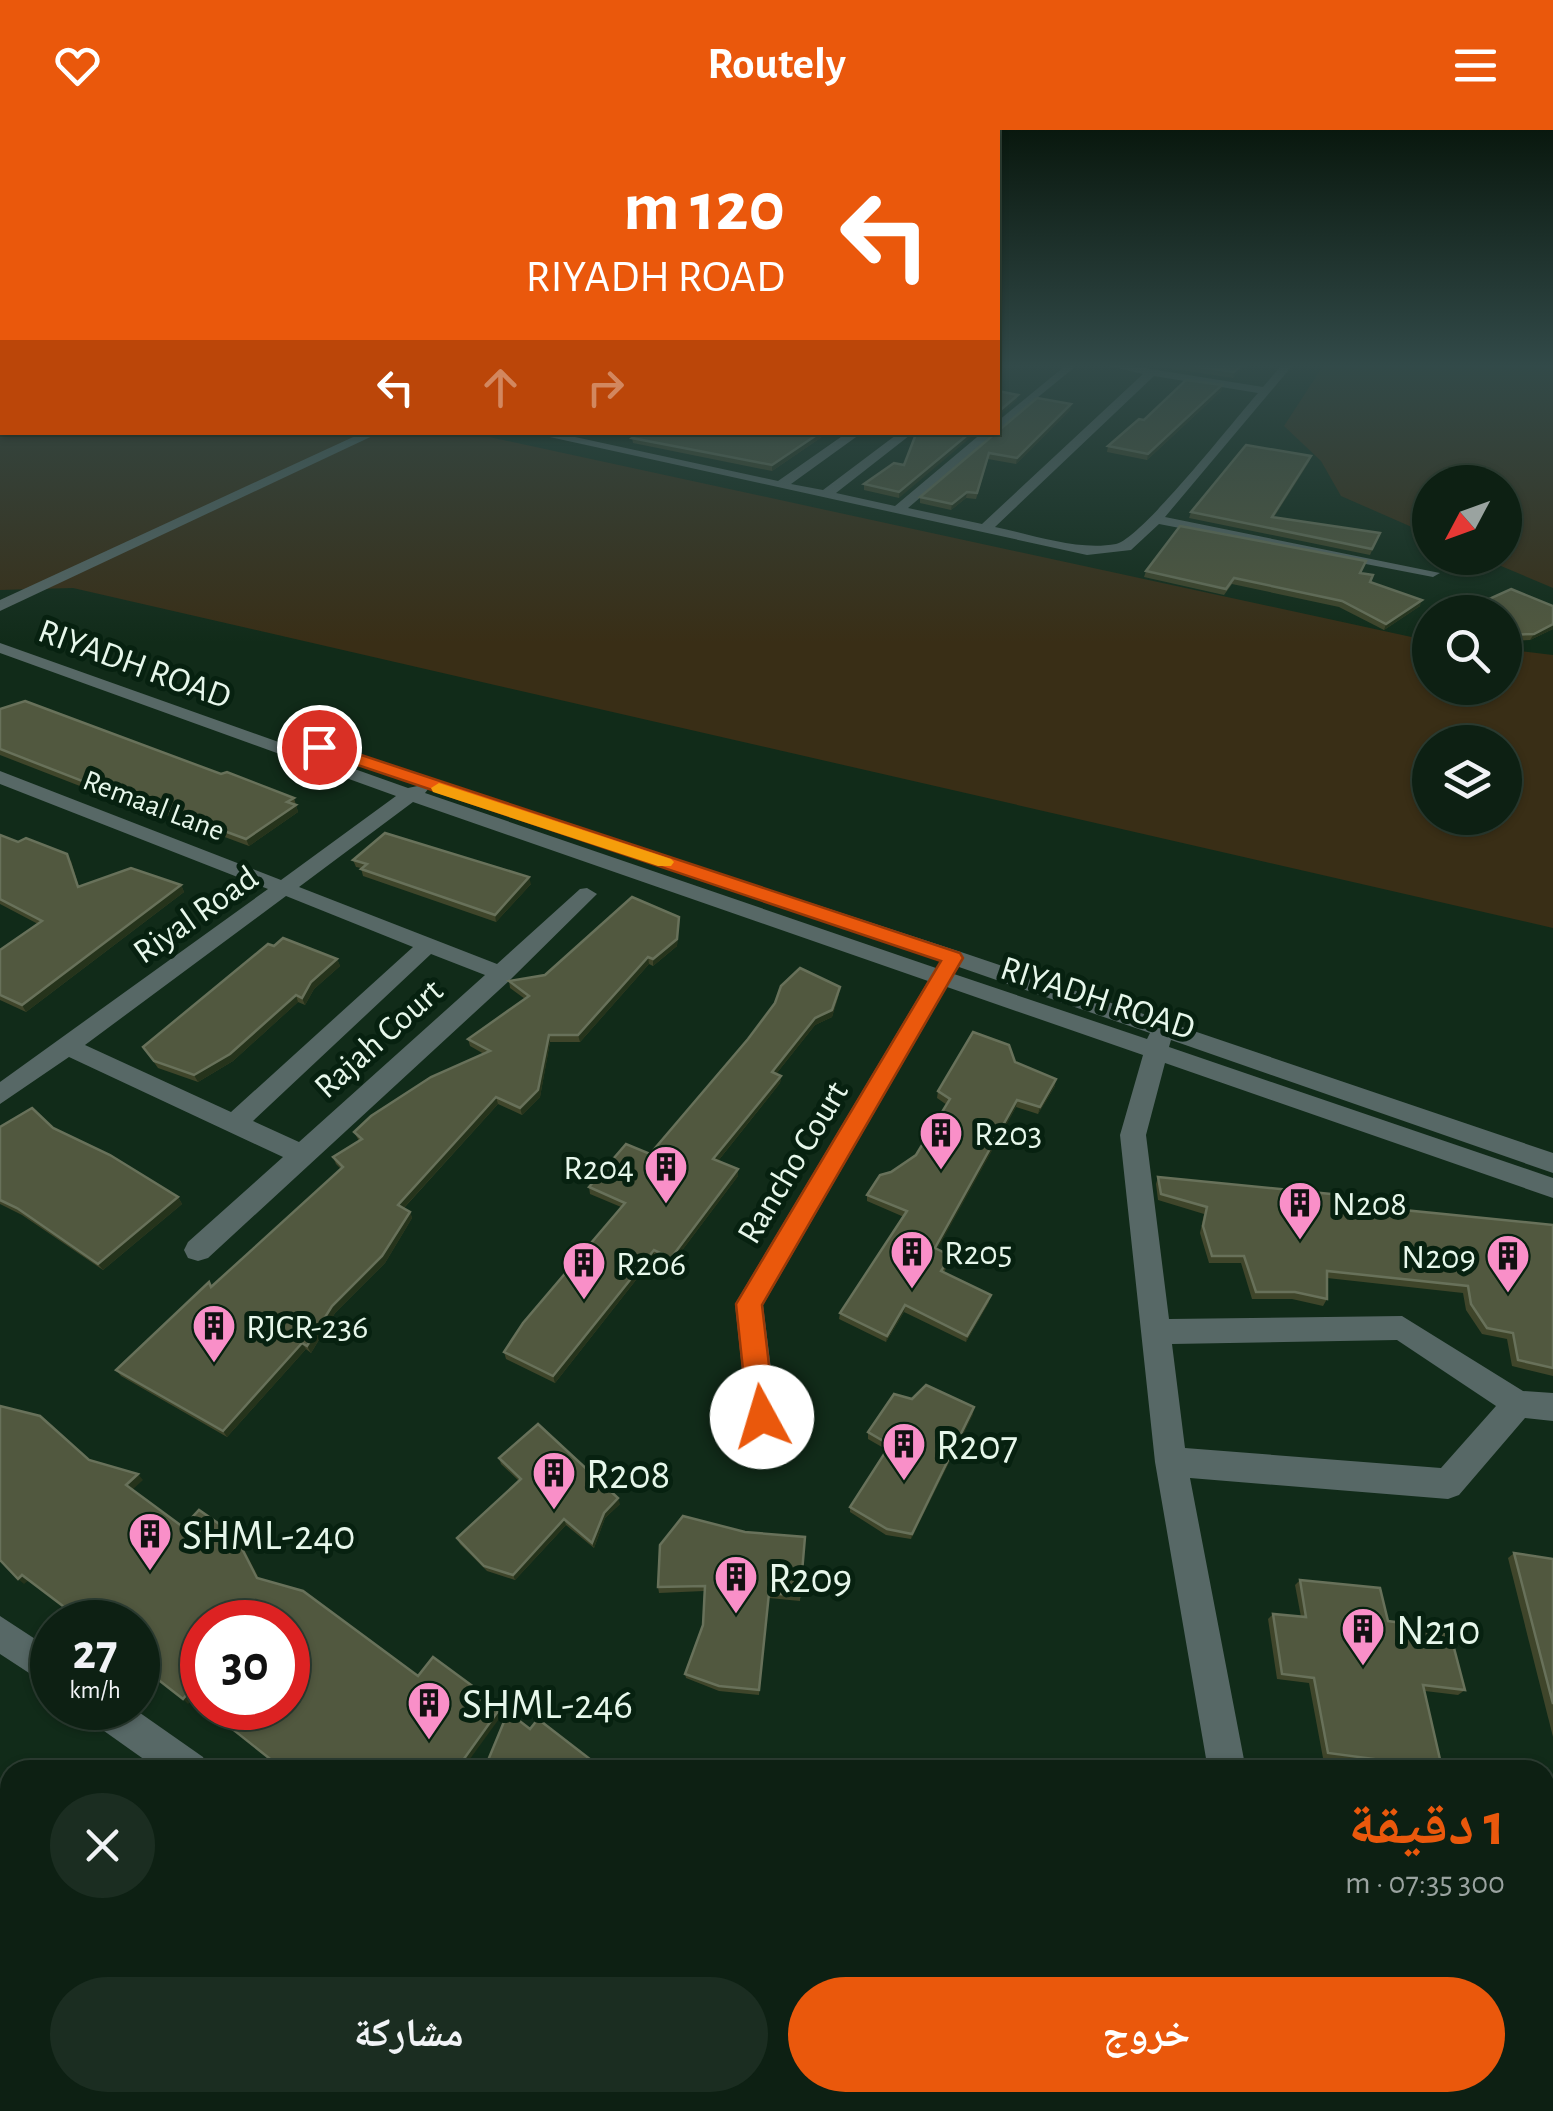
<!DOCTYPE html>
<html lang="ar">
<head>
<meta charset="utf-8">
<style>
  :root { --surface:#0d2013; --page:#1b2d21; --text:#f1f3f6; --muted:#9aa3a0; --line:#2d3e33; --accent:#ea580c }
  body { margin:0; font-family:"Alegreya Sans","Noto Naskh Arabic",sans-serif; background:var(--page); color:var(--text); direction:rtl; height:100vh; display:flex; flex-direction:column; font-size:38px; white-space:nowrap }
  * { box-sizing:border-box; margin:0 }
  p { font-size:32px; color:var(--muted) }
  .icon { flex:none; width:55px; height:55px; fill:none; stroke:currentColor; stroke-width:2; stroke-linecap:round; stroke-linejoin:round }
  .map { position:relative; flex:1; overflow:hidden; direction:ltr }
  .details { position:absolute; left:0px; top:1630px; width:1555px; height:352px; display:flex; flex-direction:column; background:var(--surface); border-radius:30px 30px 0 0; box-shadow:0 2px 8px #0004,0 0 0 2px var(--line); direction:rtl }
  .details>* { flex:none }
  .banner { position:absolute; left:0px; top:0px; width:1000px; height:305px; box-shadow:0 2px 8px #0004,0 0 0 2px var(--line); direction:rtl; background:#ea580c; color:#fff; overflow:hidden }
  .needle { width:65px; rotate:229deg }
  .tools { position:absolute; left:1412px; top:335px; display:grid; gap:20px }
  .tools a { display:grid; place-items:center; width:110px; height:110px; border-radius:50%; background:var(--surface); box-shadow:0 2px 8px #0004,0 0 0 2px var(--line); font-size:50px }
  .speed { position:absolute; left:30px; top:1470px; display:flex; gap:20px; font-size:50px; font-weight:700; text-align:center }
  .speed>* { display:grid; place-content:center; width:130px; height:130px; border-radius:50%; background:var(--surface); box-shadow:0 2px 8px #0004,0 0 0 2px var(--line); line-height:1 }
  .speed small { font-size:25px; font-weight:400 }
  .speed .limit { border:15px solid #d22; background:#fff; color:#111 }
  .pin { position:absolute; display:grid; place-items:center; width:85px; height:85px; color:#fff; margin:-42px; border:5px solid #fff; border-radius:50%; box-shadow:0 2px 10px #0007 }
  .me { position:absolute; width:110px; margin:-55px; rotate:354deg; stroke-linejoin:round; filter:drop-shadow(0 0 8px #0008) }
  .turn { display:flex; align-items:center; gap:35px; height:210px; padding:0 50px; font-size:45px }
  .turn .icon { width:130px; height:130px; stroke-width:2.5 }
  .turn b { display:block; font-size:70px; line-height:85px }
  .lanes { display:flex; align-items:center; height:95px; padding:0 50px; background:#0003; justify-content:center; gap:50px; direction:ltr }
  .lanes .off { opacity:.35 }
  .round { display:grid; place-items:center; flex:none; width:105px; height:105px; border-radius:52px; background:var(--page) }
  .headline { display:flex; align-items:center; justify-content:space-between; height:170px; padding:0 50px }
  h1 { font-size:60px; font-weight:700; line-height:75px; color:var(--accent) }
  .action { display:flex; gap:20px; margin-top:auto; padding:20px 50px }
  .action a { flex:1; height:115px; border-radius:60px; background:var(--accent); color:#fff; font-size:40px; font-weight:700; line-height:115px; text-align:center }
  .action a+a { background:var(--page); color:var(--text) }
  header { display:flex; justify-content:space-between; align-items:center; height:130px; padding:0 50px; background:var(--accent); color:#fff; font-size:45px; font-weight:700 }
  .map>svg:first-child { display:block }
  .green { fill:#392e16; fill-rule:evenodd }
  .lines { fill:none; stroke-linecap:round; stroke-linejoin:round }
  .street { fill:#576866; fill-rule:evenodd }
  .wall { fill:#3f452a }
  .shaded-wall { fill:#25331b }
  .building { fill:#51583f; stroke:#68715a; stroke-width:2.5 }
  .route { fill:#ea580c; stroke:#983908; stroke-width:2.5 }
  .slow { fill:#f59e0b }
  .labels { text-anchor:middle; stroke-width:10; stroke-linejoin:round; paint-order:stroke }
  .far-street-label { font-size:30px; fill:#e7f7eb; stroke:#072110 }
  .street-label { font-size:35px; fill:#e7f7eb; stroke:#072110 }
  .poi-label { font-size:35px; fill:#e7f7eb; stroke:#072110; text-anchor:start }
  .near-poi-label { font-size:42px; fill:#e7f7eb; stroke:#072110; text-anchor:start }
</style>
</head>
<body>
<header><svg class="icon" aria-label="menu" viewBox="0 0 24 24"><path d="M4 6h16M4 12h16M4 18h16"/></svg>Routely<svg class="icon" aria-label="heart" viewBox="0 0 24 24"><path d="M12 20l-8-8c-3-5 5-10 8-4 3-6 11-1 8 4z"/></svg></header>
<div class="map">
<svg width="1553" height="1981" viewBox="0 0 1553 1981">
  <rect width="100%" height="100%" fill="#112b19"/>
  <g class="green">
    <path d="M 0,236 L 2,302 L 471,303 L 1430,511 L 1430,558 L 1505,558 L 1505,519 L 1553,525 L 1553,798 L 73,458 L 0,460 ZM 1430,612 L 1505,612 L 1505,688 L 1430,688 Z"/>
    <polygon points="1323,236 1553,236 1553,458 1482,428 1505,428 1505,352 1430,352 1430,405 1341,366 1321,331 1284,296"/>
  </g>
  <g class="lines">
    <g class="street">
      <polygon points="1065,236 1076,236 998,300 998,291"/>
      <path d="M 1109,236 L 1132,236 L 1263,257 L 1281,236 L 1292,236 L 1165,387 L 1440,443 L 1433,447 L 1159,394 L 1131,420 L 1087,425 L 527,302 L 552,302 L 778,351 L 848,302 L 863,302 L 791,354 L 823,360 L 900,302 L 914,302 L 836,363 L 895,376 L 983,302 L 997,302 L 908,378 L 982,394 L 1143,244 ZM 1154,246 L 1258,263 C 1235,289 1141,409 1116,414 C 1077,421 1034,405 995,397 Z"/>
      <polygon points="364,302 381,302 0,481 0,470"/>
      <path d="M 0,513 L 408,658 L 427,654 L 429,658 L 425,663 L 936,838 L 941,831 L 464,669 L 466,665 L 480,665 L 961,822 L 1553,1023 L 1553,1043 L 1171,910 L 1169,917 L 1553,1048 L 1553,1068 L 1165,933 L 1146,1005 L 1169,1189 L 1402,1186 L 1523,1261 L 1553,1263 L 1553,1291 L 1525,1288 L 1459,1365 L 1448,1369 L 1190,1348 L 1246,1640 L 1208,1640 L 1155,1332 L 1120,1005 L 1143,925 L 947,857 L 763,1175 L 777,1287 L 773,1297 L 762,1301 L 751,1297 L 747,1287 L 735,1174 L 928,851 L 413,672 L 299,757 L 497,834 L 580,759 L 587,758 L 597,764 L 511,849 L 208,1128 L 198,1131 L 188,1128 L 184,1120 L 188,1112 L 283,1027 L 69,927 L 0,974 L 0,952 L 268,759 L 0,654 L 0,641 L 281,750 L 396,666 L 0,523 ZM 286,766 L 413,817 L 231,982 L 85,915 ZM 431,824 L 485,845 L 299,1012 L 253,991 ZM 959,837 L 1150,903 L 1147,909 L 954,844 ZM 1397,1210 L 1496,1276 L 1441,1338 L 1185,1318 L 1172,1214 Z"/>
      <polygon points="0,1486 52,1520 52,1558 0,1524"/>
      <polygon points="85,1578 133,1578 203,1627 209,1640 159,1640 90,1591"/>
      <polygon points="605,1972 654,1972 658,1981 609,1981"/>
      <polygon points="1266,1972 1310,1972 1312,1981 1268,1981"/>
    </g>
  </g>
  <g class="wall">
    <polygon points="1155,236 1245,236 1233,248"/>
    <polygon points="1222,255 1221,261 1147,330 1107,322 1108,316 1144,290"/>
    <polygon points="1071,274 1070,280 1016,334 988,329 976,369 966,368 951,380 920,373 920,367 996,302"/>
    <polygon points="641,302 829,302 772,341 633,313 632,308"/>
    <polygon points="1311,326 1309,332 1274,387 1380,403 1370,425 1189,388 1191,382"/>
    <polygon points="904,335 899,368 864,360 864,354"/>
    <polygon points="1146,441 1360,443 1370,452 1420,476 1384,500 1339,477 1232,454 1224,465 1144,447"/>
    <polygon points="1553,476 1553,499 1530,510 1505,511 1505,482 1465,482 1467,479"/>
    <polygon points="0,579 221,644 294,668 298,682 249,716 138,675 134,677 0,625"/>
    <polygon points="0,705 71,731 79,757 181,755 184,762 26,882 0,870 0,820 38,794 0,774"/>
    <polygon points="353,730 531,754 496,792 363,746 361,738 356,737"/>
    <polygon points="679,787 677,816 653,836 649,834 580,912 550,912 540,967 522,985 498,974 404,1078 410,1082 412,1088 385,1133 335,1183 311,1223 306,1219 227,1307 121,1246 116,1240 209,1152 212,1156 341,1039 336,1034 333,1027 359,1011 354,1002 484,924 470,916 468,909 525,869 510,858 509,851 545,845"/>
    <polygon points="274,816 337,829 340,836 314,859 305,875 298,872 233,931 198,952 158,938 143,917"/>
    <polygon points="839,864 832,887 815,895 776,944 781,946 780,953 718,1031 738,1039 738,1046 671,1135 654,1127 555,1253 506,1229 504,1222 621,1077 590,1064 589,1057 650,1024"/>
    <polygon points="1015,932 1055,956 1038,984 1016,977 937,1119 950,1132 944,1142 989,1172 966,1212 904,1182 886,1212 839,1189 840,1183 904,1087 867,1071 867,1065 891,1042 916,1025 947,975 937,968 938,961"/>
    <polygon points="0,997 53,998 178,1067 182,1074 103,1140 22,1085 0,1074"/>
    <polygon points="1158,1047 1394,1079 1553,1095 1553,1246 1512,1236 1507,1209 1482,1204 1466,1180 1463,1163 1327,1148 1327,1169 1323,1176 1292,1169 1252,1169 1241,1133 1209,1133 1200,1103 1204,1084 1158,1070 1156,1054"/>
    <polygon points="912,1269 973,1284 911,1409 886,1405 850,1382 850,1377 887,1320 868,1309 868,1302"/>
    <polygon points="499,1328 620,1374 605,1388 594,1418 566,1395 515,1450 487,1441 460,1414 457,1408 519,1351 501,1334"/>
    <polygon points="745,1402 805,1407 800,1471 769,1468 759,1565 719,1561 686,1548 685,1544 703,1495 704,1461 659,1463 658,1457"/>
    <polygon points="1514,1423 1553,1429 1553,1607 1508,1428"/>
    <polygon points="1300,1450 1388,1491 1465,1560 1458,1565 1425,1561 1442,1638 1438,1640 1422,1640 1323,1628 1309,1553 1277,1549 1268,1489 1273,1484 1301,1487 1295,1455"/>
    <polygon points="1376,1972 1513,1972 1515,1981 1378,1981"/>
  </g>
  <g class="shaded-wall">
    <polygon points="1241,236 1245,236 1233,248 1234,242"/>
    <polygon points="1222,255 1221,261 1147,330 1148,324"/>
    <polygon points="1018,265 1017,270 998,287 998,282"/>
    <polygon points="1071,274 1070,280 1016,334 1017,328"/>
    <polygon points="821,302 829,302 772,341 772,335"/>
    <polygon points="971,302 977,302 899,368 899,362"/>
    <polygon points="1311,326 1309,332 1270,393 1272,387"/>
    <polygon points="967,362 966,368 951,380 952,374"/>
    <polygon points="1422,470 1420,476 1384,500 1386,494"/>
    <polygon points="1553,494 1553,499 1530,510 1534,504"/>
    <polygon points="135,668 138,675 134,677 131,670"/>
    <polygon points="296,675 298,682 249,716 246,709"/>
    <polygon points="529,747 531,754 496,792 495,785"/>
    <polygon points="181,755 184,762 26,882 22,875"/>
    <polygon points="679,787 677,816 653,836 653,829"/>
    <polygon points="648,827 649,834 580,912 578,905"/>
    <polygon points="337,829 340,836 314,859 305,875 302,868 311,852"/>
    <polygon points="840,857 839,864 832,887 815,895 772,949 772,942"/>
    <polygon points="296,865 298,872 233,931 198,952 194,945"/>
    <polygon points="549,905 550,912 540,967 522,985 520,978"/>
    <polygon points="781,946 780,953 714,1036 713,1029"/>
    <polygon points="1056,949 1055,956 1038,984 1040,977"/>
    <polygon points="496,967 498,974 400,1082 398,1075"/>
    <polygon points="1017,970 1016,977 934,1125 935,1118"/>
    <polygon points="738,1039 738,1046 671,1135 671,1128"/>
    <polygon points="178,1067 182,1074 103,1140 98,1134"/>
    <polygon points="410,1082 412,1088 385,1133 335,1183 311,1223 307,1216 332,1176"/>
    <polygon points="654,1120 654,1127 555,1253 553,1246"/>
    <polygon points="991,1165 989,1172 966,1212 967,1206"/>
    <polygon points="905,1175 904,1182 886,1212 887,1206"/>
    <polygon points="302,1213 306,1219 227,1307 223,1301"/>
    <polygon points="974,1277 973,1284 911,1409 912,1404"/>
    <polygon points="138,1344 143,1350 131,1361 126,1355"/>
    <polygon points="618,1368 620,1374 605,1388 594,1418 592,1413 604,1383"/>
    <polygon points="564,1389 566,1395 515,1450 513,1445"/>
    <polygon points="235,1405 240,1411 262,1454 257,1448"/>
    <polygon points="22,1445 29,1450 24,1454 18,1449"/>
    <polygon points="188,1563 194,1568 188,1574 183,1569"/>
    <polygon points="501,1577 504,1582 462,1640 456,1640"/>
    <polygon points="10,1748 10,1760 0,1772 0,1759"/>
    <polygon points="268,1972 273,1972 281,1981 276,1981"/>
  </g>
  <g class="building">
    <polygon points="1193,236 1241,236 1234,242"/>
    <polygon points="1186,250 1222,255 1148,324 1108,316 1139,289 1144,290"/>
    <polygon points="998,261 1018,265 998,282"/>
    <polygon points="1037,268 1071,274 1017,328 989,323 977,363 967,362 952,374 920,367"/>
    <polygon points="641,302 821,302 772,335 632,308"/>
    <polygon points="918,302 971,302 899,362 864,354 894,333 904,335 916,304"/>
    <polygon points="1246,315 1311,326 1272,387 1380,403 1372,419 1191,382"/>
    <polygon points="1180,396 1366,431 1360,443 1373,445 1370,452 1422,470 1386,494 1342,471 1234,448 1226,459 1146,441"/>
    <polygon points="1511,459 1553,476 1553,494 1534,504 1505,505 1505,482 1471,482 1467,479"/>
    <polygon points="25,571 221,644 227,642 294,668 287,672 296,675 246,709 135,668 131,670 0,619 0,579"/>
    <polygon points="385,703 529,747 495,785 361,739 367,734 353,730"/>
    <polygon points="0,705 18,712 26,708 67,724 78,757 131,738 181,755 22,875 0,865 0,820 42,791 0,769"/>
    <polygon points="632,767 679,787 677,809 653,829 648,827 578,905 549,905 538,960 520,978 496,967 398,1075 410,1082 382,1126 332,1176 307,1216 302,1213 223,1301 116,1240 209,1152 211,1157 343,1037 333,1027 362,1009 354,1002 371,986 431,947 490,921 468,909 529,866 509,851 545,845"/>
    <polygon points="283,808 337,829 311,852 302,868 296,865 230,924 194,945 154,931 143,917 268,814 274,816"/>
    <polygon points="800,838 840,857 832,880 815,888 772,942 781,946 713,1029 738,1039 671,1128 654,1120 553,1246 504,1222 523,1193 625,1073 589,1057 626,1014 650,1024 748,909 775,873 781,856"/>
    <polygon points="973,902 1009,915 1015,932 1056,949 1040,977 1017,970 935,1118 951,1126 941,1141 991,1165 967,1206 905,1175 887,1206 840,1183 907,1081 867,1065 880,1045 891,1042 916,1025 950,969 938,961"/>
    <polygon points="32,978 53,998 110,1025 178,1067 98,1134 17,1078 0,1070 0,997"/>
    <polygon points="1158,1047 1392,1070 1394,1079 1553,1095 1553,1238 1518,1230 1513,1203 1487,1198 1471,1174 1468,1156 1327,1141 1327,1169 1295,1162 1256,1162 1244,1126 1212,1126 1203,1096 1207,1077 1161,1064"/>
    <polygon points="926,1255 974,1277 912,1404 887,1399 850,1377 890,1315 868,1302 894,1264 912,1269"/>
    <polygon points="0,1276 40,1286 89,1330 138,1344 126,1355 183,1397 199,1380 235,1405 257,1448 303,1461 418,1546 433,1527 501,1577 456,1640 284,1640 206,1578 288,1578 288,1492 202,1492 202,1575 188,1563 183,1569 138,1534 138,1492 84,1492 22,1445 18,1449 0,1430"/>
    <polygon points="538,1294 618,1368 604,1383 592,1413 564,1389 513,1445 484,1436 457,1408 521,1349 499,1328"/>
    <polygon points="683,1386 745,1402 805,1407 800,1466 769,1463 759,1560 719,1556 685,1544 703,1495 705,1456 658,1457 660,1415"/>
    <polygon points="1514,1423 1553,1429 1553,1574"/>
    <polygon points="1300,1450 1380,1458 1388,1491 1449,1499 1465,1560 1423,1555 1442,1638 1328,1623 1314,1548 1282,1544 1273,1484 1306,1487"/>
    <polygon points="508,1582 530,1599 538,1589 604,1640 484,1640"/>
    <polygon points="0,1730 10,1737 10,1748 0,1759"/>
    <polygon points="10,1921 10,1972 225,1972 230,1978 249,1979 260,1972 268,1972 276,1981 0,1981 0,1933"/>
    <polygon points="753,1972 906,1972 899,1981 756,1981 752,1974"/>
    <polygon points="1383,1972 1513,1972 1515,1981 1385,1981"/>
  </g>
  <linearGradient id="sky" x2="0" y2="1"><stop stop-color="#09180e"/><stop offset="0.46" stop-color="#324a49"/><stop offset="1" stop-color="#324a49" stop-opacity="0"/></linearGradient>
  <rect width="1553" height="513" fill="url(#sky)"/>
  <polygon class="route" points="313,613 325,613 960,823 963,828 762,1175 775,1287 771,1296 762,1300 752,1296 748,1287 736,1174 941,831 313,620"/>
  <polygon class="slow" points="439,653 671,729 674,732 671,736 658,736 433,662 431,658"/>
  <defs>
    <symbol id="building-pin" viewBox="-11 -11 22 30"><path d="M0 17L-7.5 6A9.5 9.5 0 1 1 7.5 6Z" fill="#f98fc8" stroke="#072110"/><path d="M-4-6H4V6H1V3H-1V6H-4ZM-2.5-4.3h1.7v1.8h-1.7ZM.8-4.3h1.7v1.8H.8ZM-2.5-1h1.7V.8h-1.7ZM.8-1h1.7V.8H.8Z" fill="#111"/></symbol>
  </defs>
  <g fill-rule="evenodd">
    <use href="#building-pin" x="916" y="978" width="50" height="68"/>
    <use href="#building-pin" x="641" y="1012" width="50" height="68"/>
    <use href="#building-pin" x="1275" y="1048" width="50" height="68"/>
    <use href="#building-pin" x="887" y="1097" width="50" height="68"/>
    <use href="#building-pin" x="1483" y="1101" width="50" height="68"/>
    <use href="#building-pin" x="559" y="1108" width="50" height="68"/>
    <use href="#building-pin" x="189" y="1171" width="50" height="68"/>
    <use href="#building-pin" x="879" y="1289" width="50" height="68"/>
    <use href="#building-pin" x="529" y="1318" width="50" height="68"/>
    <use href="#building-pin" x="125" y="1379" width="50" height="68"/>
    <use href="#building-pin" x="711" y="1422" width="50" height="68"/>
    <use href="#building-pin" x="1338" y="1474" width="50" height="68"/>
    <use href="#building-pin" x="404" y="1548" width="50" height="68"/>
  </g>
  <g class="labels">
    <g class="far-street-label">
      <text transform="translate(154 675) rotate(21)" y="10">Remaal Lane</text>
    </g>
    <g class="street-label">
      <text transform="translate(135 533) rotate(20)" y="12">RIYADH ROAD</text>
      <text transform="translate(195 784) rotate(-35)" y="12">Riyal Road</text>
      <text transform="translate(1098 867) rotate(18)" y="12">RIYADH ROAD</text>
      <text transform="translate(378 908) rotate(-42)" y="12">Rajah Court</text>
      <text transform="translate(792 1032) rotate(-59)" y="12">Rancho Court</text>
    </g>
    <g class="poi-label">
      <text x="974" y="1015">R203</text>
      <text x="634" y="1049" text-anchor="end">R204</text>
      <text x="1332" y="1085">N208</text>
      <text x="944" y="1134">R205</text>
      <text x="1476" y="1138" text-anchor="end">N209</text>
      <text x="616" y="1145">R206</text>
      <text x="246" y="1208">RJCR-236</text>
    </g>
    <g class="near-poi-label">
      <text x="936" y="1329">R207</text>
      <text x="586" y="1358">R208</text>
      <text x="182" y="1419">SHML-240</text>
      <text x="768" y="1462">R209</text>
      <text x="1396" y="1514">N210</text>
      <text x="462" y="1588">SHML-246</text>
    </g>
  </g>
</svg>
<div class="tools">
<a><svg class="needle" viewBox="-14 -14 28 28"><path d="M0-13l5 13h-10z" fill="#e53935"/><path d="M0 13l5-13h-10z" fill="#9aa3a0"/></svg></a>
<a><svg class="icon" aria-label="search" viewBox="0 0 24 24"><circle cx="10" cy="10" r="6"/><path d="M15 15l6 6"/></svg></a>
<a><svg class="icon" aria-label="layers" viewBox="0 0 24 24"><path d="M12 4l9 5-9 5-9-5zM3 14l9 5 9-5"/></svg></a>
</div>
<div class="speed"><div>27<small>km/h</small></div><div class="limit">30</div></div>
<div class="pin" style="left:319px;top:617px;background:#d93025"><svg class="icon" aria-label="arrive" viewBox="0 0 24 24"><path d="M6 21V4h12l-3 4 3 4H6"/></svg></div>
<svg class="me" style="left:762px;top:1287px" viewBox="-20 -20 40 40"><circle r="19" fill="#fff"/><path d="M0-13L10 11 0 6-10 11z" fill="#ea580c"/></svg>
<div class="banner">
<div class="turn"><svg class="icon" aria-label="left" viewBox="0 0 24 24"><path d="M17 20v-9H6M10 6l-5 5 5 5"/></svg><div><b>120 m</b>RIYADH ROAD</div></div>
<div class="lanes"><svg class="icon" aria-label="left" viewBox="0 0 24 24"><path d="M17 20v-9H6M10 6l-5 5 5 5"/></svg><svg class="icon off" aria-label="ahead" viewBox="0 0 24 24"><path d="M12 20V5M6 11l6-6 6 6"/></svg><svg class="icon off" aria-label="right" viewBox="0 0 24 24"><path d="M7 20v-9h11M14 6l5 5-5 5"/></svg></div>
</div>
<section class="details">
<div class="headline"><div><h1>1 دقيقة</h1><p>300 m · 07:35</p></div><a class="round"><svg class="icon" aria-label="close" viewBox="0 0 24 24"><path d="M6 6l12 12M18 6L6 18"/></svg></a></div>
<div class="action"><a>خروج</a><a>مشاركة</a></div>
</section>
</div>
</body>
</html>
